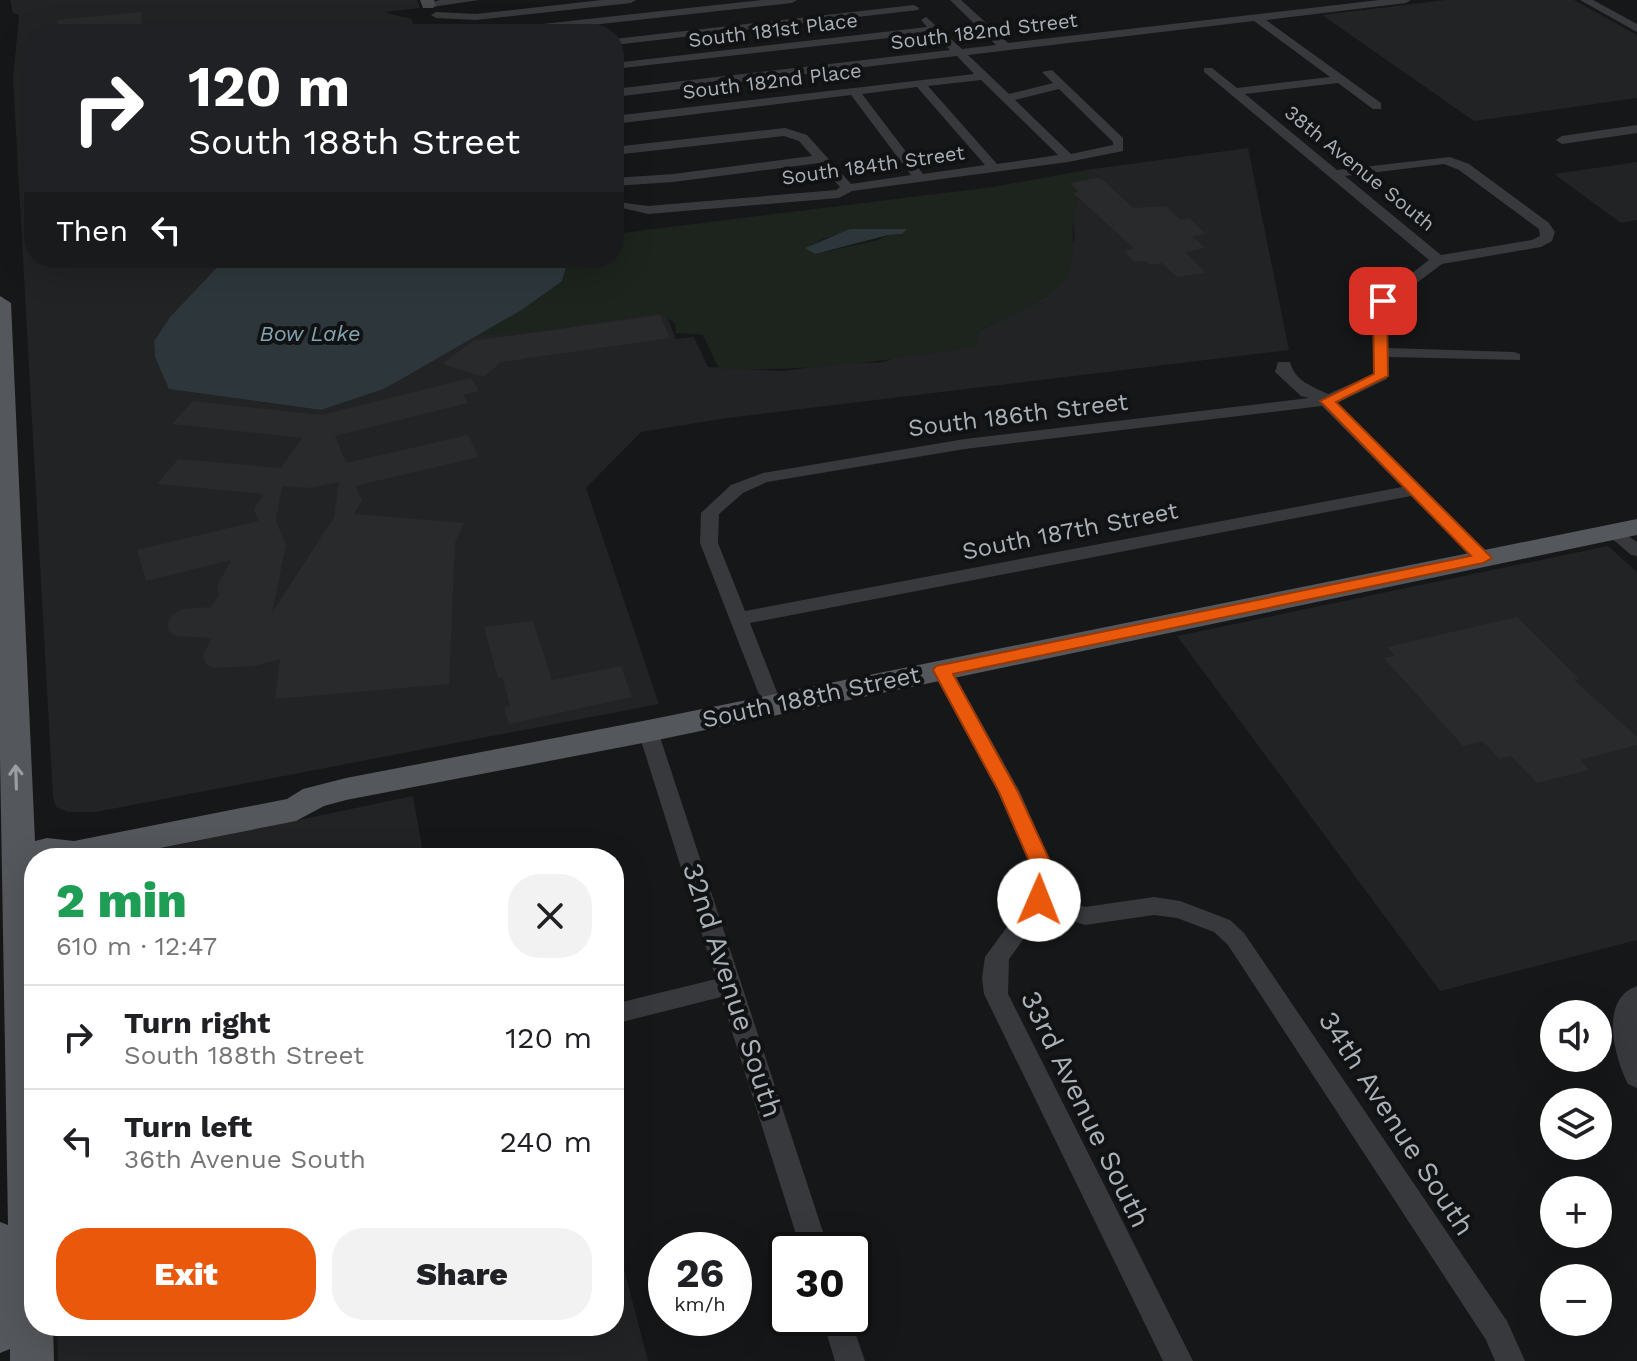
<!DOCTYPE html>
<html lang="en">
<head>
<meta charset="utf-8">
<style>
  :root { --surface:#fff; --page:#f2f2f2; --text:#202124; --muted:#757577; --line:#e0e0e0; --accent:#ea580c }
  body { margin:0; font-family:"Work Sans",sans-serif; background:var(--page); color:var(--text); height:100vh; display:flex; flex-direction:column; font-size:30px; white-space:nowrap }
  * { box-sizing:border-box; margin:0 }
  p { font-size:26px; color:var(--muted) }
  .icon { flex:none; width:44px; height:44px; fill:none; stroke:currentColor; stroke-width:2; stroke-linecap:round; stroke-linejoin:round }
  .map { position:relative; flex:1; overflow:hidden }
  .drawer { position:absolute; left:24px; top:848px; width:600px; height:488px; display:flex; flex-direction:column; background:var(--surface); border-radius:32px; box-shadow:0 8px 32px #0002 }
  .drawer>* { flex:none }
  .top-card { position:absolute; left:24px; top:24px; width:600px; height:244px; border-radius:32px; box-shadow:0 8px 32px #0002; background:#202124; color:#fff; overflow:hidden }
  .fabs { position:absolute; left:1540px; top:1000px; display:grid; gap:16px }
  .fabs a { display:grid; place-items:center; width:72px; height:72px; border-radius:50%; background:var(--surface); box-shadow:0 8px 32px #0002; font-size:40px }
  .speed { position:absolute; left:648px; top:1232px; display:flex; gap:16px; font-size:40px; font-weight:700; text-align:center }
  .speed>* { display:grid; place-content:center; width:104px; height:104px; border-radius:50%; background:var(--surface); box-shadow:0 8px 32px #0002; line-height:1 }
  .speed small { font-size:20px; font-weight:400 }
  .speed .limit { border:4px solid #111; border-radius:12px; background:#fff; color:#111 }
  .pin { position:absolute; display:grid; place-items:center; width:68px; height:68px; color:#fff; margin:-34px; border-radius:16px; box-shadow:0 4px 12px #0006 }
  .me { position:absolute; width:88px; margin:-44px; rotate:1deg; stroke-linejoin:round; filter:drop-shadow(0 0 6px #0008) }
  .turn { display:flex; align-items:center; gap:28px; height:168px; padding:0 32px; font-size:36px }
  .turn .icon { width:104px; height:104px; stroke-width:2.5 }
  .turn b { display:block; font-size:56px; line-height:68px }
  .then { display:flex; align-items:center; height:76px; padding:0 32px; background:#0003; gap:16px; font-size:30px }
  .round { display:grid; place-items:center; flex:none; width:84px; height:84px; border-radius:32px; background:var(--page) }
  .overview { display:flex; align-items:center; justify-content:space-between; height:136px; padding:0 32px }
  h1 { font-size:48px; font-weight:800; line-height:60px; color:#1e9e55 }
  .primary-button { display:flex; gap:16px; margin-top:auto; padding:16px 32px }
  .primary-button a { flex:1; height:92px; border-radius:32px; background:var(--accent); color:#fff; font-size:32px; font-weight:800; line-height:92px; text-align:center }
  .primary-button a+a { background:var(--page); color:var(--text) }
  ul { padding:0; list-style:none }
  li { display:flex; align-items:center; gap:24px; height:104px; padding:0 32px; border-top:2px solid var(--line) }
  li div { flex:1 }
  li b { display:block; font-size:30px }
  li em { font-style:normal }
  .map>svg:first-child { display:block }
  .built { fill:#222325 }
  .green { fill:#1d231d; fill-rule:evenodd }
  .water { fill:#2d373b }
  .building { fill:#292a2c; fill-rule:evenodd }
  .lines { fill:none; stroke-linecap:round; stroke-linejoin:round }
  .street { fill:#38393d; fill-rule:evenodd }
  .secondary { fill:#46494c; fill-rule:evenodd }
  .primary { fill:#54575b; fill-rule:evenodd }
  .oneway { stroke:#989ea5 }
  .route { fill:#ea580c; stroke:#983908; stroke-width:2 }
  .labels { text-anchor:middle; stroke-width:8; stroke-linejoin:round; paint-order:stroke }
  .far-street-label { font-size:20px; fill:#a9b0b7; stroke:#111213 }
  .far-water-label { font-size:22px; font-style:italic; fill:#83a3af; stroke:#111213 }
  .street-label { font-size:24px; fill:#a9b0b7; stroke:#111213 }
  .near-street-label { font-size:28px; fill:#a9b0b7; stroke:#111213 }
</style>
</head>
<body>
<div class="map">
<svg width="1637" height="1361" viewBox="0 0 1637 1361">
  <rect width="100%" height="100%" fill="#161718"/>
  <g class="built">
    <polygon points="10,0 417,0 420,8 384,12 411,19 417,34 34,34 34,258 227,258 170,317 154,341 155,357 170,389 321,410 384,389 473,335 664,309 676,339 694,337 708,367 783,371 844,363 879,363 979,331 1047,296 1075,239 1072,213 1078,196 1089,187 1086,170 1248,148 1289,350 727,418 641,432 586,488 659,704 96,812 68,812 56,807 53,797 13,80 19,15 13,13"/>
    <polygon points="1446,0 1574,0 1637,35 1637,98 1474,121 1322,15"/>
    <polygon points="1637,162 1637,220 1621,223 1554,174"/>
    <polygon points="1608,546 1637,572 1637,940 1440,991 1177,636"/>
    <polygon points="413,796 424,858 116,858"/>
    <polygon points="614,1231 648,1361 58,1361 57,1326 614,1326"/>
  </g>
  <path class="green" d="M 1086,170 L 1089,188 C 1061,209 1081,244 1068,274 C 1057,298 1002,318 979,331 L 977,346 C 891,361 806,372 719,369 L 703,335 L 676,333 L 675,323 L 659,313 L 517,334 L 473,335 L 523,309 L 568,258 L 614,258 L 614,234 L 992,187 ZM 862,229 L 894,229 L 902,234 L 888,235 L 878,240 L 815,254 L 806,248 L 825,238 Z"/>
  <g class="water">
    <polygon points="850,229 907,229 902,234 888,235 815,254 805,248"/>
    <polygon points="226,258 568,258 568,260 562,281 523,309 384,389 321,410 169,389 155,357 154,341 170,317"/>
  </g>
  <g class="building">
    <polygon points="141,12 142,28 56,34 57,20"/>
    <polygon points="1097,178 1103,180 1133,208 1166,206 1180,220 1189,218 1206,234 1192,236 1205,248 1185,252 1206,273 1177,277 1162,263 1150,265 1145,261 1134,262 1124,251 1135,249 1073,193 1079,192 1070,183"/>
    <polygon points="660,315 670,338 501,362 484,377 442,364 473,341"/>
    <path d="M 471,378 L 479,391 L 464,395 L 468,403 L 335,436 L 346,463 L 468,435 L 479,457 L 355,486 L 362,500 L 354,514 L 464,523 L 455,543 L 449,684 L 275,699 L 280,659 L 255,666 L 213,668 L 206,664 L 203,655 L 212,638 L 176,636 L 169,632 L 167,624 L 172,615 L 182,609 L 211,607 L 219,595 L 217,586 L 231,560 L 146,581 L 137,550 L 258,521 L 254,509 L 264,494 L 157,484 L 178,459 L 281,468 L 302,438 L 172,424 L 193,401 L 321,415 ZM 339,482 L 334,517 L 272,613 L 286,545 L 276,521 L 282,486 L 311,488 Z"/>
    <polygon points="1517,617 1579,679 1574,680 1637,737 1637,745 1580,760 1589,770 1537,783 1511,756 1499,759 1483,741 1463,746 1384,658 1395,656 1387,647"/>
    <polygon points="533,621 552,680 621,666 632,697 509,724 504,708 510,706 502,677 498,678 484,627"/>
  </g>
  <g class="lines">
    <g class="street">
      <polygon points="440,0 479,0 432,7 427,4"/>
      <polygon points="602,0 636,0 631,3 476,20 436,18 431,15 436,12 476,14"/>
      <polygon points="762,0 797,0 792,3 510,34 473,34 479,31"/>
      <path d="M 950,0 L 961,0 L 1008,43 L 1379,0 L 1411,0 L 1406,3 L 1266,20 L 1381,103 L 1381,109 L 1373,109 L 1338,83 L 1245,94 L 1337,170 L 1450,157 L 1469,164 L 1549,223 L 1555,232 L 1552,241 L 1541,247 L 1442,264 L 1390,303 L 1387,309 L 1388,348 L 1514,352 L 1520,354 L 1520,360 L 1389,357 L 1387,379 L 1337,403 L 1489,554 L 1492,558 L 1489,562 L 1477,562 L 1411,496 L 750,623 L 782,705 L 772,712 L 765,710 L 700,543 L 701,513 L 731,485 L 763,473 L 965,439 L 1309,398 L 1301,396 L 1275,372 L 1278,362 L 1290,362 C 1295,381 1311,386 1328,394 L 1373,374 L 1373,309 L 1376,301 L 1429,260 L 1204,72 L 1204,68 L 1212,68 L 1237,88 L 1330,77 L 1254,21 L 968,55 L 1009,94 L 1053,83 L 1042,72 L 1052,70 L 1123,138 L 1123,151 L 1068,162 L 852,191 L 839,198 L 648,214 L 614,206 L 614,194 L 625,203 L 648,206 L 836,190 L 840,187 L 819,163 L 673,182 L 614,186 L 614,178 L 673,174 L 812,156 L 799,141 L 784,136 L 614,155 L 614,147 L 785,128 L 807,135 L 851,184 L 911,175 L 851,95 L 614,124 L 614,116 L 974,74 L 957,56 L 614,97 L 614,89 L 950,50 L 933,33 L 614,69 L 614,63 L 927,27 L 921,20 L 926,17 L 962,49 L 996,45 ZM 981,80 L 1058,155 L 997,164 L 928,86 ZM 917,87 L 985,165 L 923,174 L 862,94 ZM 1059,89 L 1113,142 L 1113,145 L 1071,154 L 1015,100 ZM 1444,164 L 1459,170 L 1539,229 L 1540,236 L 1532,240 L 1441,255 L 1345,176 ZM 1322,406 L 1402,487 L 745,611 L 718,543 L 719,514 L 743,493 L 767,482 L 965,449 Z"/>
      <polygon points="1580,0 1593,0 1637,24 1637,32"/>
      <polygon points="914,5 919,8 918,10 614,45 614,39"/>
      <path d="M 459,24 L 465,27 C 457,35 448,34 437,34 Z"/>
      <polygon points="1637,125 1637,133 1562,144 1556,140 1562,136"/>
      <polygon points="1615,527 1637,542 1637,556 1631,555 1609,536 1606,532"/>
      <polygon points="942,664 952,670 1020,792 1055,872 1051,895 1085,907 1154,897 1180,901 1230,920 1244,933 1507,1321 1525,1361 1495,1361 1486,1340 1228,945 1214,932 1177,918 1154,915 1085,925 1044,911 1009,959 1008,994 1193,1361 1163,1361 984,994 982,978 985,957 1028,898 1033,872 998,792 932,670"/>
      <polygon points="648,724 655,726 658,731 829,1250 801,1250 721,997 614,1024 614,1004 716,979 638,731 641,726"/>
      <path d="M 1637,986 L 1637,1088 L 1628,1084 C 1615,1059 1598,999 1637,986 Z"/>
      <polygon points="822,1318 850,1318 865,1361 835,1361"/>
    </g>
    <polygon class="secondary" points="420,0 434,0 436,5 433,8 423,8"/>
    <polygon class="primary" points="0,296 11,303 35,841 47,838 74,841 287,799 303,789 346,778 648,720 1637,519 1637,535 648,742 346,800 324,806 296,821 110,858 34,858 34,1326 53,1326 54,1361 10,1361 10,1349 0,1353 0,1222 8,1225 0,758"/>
  </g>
  <defs><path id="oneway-shaft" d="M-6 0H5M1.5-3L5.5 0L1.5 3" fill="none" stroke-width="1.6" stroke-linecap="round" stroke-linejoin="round" transform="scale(2)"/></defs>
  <use class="oneway" href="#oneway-shaft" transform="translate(16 777) rotate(-92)"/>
  <polygon class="route" points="1379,298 1390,301 1387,309 1388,376 1336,402 1492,558 1483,563 953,674 1018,792 1055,872 1047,906 1032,906 1029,900 1034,872 999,792 933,670 936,666 1471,556 1320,401 1374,374 1373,309"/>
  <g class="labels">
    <g class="far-street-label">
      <text transform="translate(773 30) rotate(-7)" y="7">South 181st Place</text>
      <text transform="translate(984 31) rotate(-7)" y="7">South 182nd Street</text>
      <text transform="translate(772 81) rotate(-7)" y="7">South 182nd Place</text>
      <text transform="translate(873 165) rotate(-8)" y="7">South 184th Street</text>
      <text transform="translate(1360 168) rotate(39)" y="7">38th Avenue South</text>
    </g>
    <g class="far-water-label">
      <text x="310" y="341">Bow Lake</text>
    </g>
    <g class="street-label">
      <text transform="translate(1018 415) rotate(-7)" y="8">South 186th Street</text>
      <text transform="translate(1070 531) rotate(-11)" y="8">South 187th Street</text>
      <text transform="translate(811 697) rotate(-12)" y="8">South 188th Street</text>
    </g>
    <g class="near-street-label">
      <text transform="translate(733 990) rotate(72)" y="10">32nd Avenue South</text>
      <text transform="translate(1086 1109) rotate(64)" y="10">33rd Avenue South</text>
      <text transform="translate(1397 1123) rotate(57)" y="10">34th Avenue South</text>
    </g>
  </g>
</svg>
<div class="fabs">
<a><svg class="icon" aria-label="sound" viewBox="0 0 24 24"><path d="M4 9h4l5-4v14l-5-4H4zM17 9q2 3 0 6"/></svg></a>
<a><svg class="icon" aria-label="layers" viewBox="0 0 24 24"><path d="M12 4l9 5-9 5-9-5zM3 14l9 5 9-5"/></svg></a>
<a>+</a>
<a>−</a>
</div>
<div class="speed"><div>26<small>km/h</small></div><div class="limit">30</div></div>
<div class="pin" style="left:1383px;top:301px;background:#d93025"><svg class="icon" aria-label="arrive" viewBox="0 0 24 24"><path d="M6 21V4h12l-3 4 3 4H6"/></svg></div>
<svg class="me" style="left:1039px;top:900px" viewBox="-20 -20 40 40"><circle r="19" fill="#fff"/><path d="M0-13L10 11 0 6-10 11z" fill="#ea580c"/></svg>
<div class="top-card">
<div class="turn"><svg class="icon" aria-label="right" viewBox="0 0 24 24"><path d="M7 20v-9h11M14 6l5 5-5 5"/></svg><div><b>120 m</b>South 188th Street</div></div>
<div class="then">Then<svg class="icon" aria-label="left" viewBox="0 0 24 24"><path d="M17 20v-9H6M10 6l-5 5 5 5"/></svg></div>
</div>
<section class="drawer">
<div class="overview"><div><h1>2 min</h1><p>610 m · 12:47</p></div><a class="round"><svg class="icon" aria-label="close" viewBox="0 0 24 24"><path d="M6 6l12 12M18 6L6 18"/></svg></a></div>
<ul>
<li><svg class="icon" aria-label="right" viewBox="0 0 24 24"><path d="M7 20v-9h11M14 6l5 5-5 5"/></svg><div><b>Turn right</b><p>South 188th Street</p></div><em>120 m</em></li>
<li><svg class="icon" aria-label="left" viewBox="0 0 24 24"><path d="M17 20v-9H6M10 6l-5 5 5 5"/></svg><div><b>Turn left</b><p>36th Avenue South</p></div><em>240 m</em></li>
</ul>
<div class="primary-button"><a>Exit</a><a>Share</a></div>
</section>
</div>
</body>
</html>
